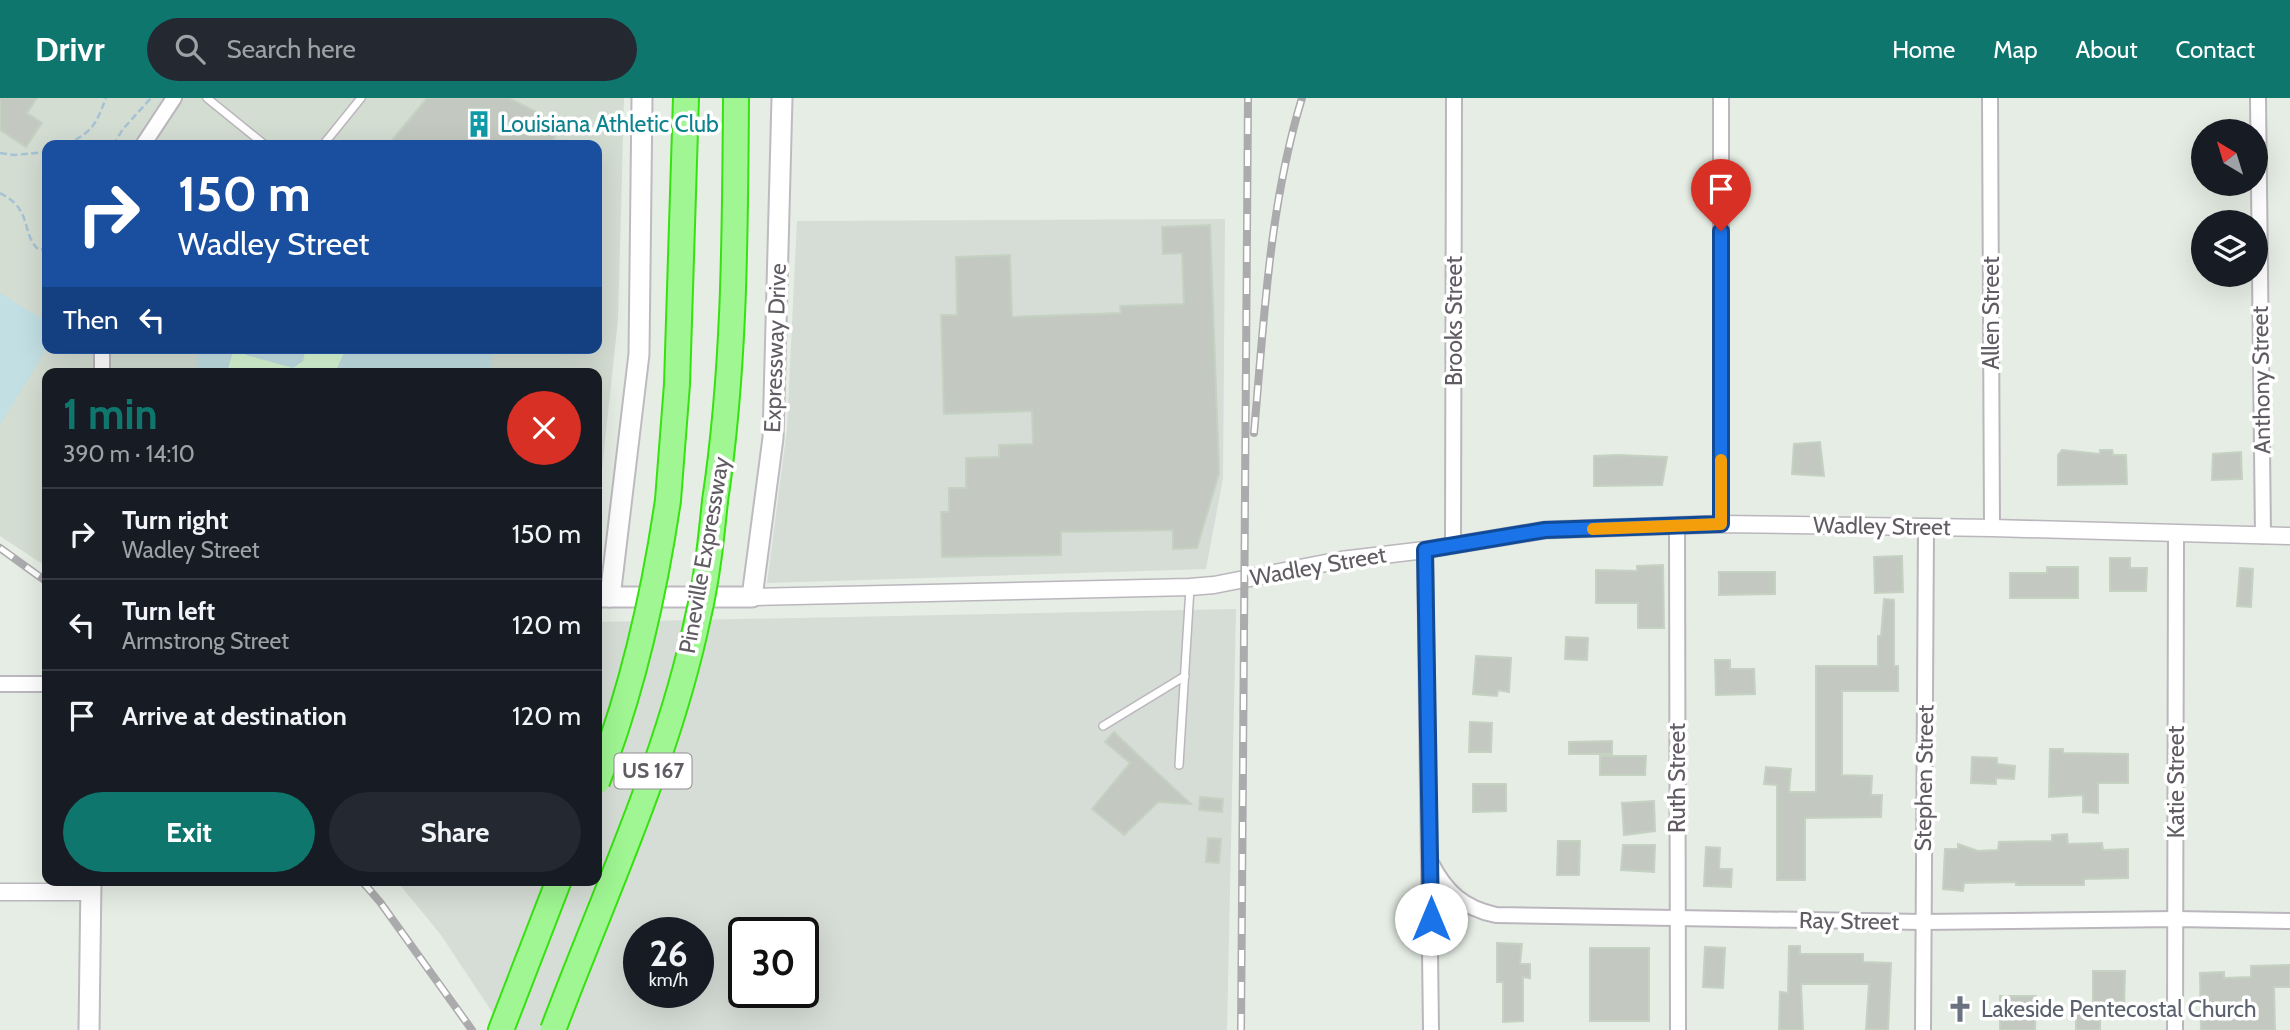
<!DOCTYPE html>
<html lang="en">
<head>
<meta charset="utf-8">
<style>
  :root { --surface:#171b24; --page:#242831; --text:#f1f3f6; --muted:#9ea1a6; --line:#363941; --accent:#0f766e }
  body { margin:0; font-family:Cabin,sans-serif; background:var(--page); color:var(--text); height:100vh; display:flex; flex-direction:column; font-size:26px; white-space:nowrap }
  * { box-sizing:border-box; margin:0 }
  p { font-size:23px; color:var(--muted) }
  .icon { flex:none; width:38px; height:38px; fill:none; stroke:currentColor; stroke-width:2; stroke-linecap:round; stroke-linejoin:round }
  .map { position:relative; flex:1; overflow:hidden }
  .side { position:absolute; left:42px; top:270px; width:560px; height:518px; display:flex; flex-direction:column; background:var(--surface); border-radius:14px; box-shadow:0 7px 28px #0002 }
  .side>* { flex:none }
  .top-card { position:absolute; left:42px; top:42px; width:560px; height:214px; border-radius:14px; box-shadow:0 7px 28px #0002; background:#1a4fa0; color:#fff; overflow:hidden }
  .needle { width:46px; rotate:322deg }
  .tools { position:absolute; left:2191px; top:21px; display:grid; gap:14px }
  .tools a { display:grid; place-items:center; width:77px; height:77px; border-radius:50%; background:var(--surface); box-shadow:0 7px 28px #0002; font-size:35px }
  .speed { position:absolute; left:623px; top:819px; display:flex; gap:14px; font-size:35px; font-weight:700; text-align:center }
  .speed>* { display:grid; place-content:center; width:91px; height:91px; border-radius:50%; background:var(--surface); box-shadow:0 7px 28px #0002; line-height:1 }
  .speed small { font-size:18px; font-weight:400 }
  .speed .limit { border:4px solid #111; border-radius:10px; background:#fff; color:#111 }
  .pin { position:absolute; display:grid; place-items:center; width:60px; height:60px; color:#fff; margin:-72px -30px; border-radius:50% 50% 50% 0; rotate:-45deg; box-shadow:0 0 7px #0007 }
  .pin .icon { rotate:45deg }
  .me { position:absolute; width:77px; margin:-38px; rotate:0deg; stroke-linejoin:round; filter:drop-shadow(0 0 5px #0008) }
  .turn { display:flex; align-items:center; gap:24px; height:147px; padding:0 21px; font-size:32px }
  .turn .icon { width:91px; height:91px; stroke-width:2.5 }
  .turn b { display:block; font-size:49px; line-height:60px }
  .then { display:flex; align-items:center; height:66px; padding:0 21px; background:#0003; gap:14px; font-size:26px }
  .round { display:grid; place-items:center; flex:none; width:74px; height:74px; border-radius:37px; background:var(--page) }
  .headline { display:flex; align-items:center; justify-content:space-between; height:119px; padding:0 21px }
  h1 { font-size:42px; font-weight:700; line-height:52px; color:var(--accent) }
  .primary-button { display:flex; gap:14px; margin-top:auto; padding:14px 21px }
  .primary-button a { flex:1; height:80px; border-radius:42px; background:var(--accent); color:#fff; font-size:28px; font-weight:700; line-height:80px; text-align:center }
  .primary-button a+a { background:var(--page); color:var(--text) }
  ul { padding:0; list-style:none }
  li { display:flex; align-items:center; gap:21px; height:91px; padding:0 21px; border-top:2px solid var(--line) }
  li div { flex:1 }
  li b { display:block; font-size:26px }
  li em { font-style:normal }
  header { display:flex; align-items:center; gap:42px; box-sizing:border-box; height:98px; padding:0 35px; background:var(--accent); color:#fff }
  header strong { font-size:33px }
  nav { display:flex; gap:38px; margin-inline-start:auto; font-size:24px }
  .search { width:490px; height:63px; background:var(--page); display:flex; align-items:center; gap:18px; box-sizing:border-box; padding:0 24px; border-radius:38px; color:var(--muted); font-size:26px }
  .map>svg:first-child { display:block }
  .industrial { fill:#d6dcd6; fill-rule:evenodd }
  .education { fill:#d3ddd2; fill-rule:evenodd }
  .green { fill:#c2dfe3 }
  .sand { fill:#d8f8d4 }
  .building { fill:#c3c9c0; stroke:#c5d2c2; stroke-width:2 }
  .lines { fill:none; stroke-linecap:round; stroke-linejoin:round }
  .service-casing { stroke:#bbb6bd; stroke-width:10 }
  .minor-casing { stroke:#bbb6bd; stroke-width:18 }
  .tertiary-casing { stroke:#bbb6bd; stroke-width:19 }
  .secondary-casing { stroke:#bfb9c1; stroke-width:23 }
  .motorway-casing { stroke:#36e20f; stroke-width:28 }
  .path { stroke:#a6c2d4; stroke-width:2.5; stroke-dasharray:7 3.5; stroke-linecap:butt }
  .service { stroke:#fff; stroke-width:7 }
  .minor { stroke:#fff; stroke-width:14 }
  .tertiary { stroke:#fff; stroke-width:16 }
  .secondary { stroke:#fff; stroke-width:19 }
  .motorway { stroke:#9ff692; stroke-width:24 }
  .rail-casing { stroke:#abaaac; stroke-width:8 }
  .rail { stroke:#fff; stroke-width:5; stroke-dasharray:16; stroke-linecap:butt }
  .motorway-bridge-casing { stroke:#36e20f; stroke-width:28; stroke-linecap:butt }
  .motorway-bridge { stroke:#9ff692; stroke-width:24 }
  .route-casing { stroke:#114b97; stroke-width:18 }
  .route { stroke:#1a73e8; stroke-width:12 }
  .slow { stroke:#f59e0b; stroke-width:12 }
  .labels { text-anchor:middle; stroke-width:7; stroke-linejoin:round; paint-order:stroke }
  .shield { fill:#fff; stroke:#908d92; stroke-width:2 }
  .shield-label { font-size:21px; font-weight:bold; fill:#615c63 }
  .culture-label { font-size:23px; fill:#0d838f; stroke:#fff; text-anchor:start }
  .street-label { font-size:23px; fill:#615c63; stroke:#fff }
  .worship-label { font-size:23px; fill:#5b616d; stroke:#fff; text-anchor:start }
</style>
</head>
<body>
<header>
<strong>Drivr</strong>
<div class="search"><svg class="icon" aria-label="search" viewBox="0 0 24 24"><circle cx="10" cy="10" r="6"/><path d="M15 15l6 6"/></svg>Search here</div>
<nav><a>Home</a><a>Map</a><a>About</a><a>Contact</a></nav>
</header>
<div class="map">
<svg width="2290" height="932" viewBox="0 0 2290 932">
  <rect width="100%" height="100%" fill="#e5ede4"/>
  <g class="industrial">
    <polygon points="1225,121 1223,380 1206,471 767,485 787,331 797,123"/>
    <path d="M 1236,511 L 1227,932 L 504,932 L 441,837 L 396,782 L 597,782 L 597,524 ZM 639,835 L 698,835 L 698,894 L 639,894 ZM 744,835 L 803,835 L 803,894 L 744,894 Z"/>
  </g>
  <path class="education" d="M 0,0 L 624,0 L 618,221 L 597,419 L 597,275 L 47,275 L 47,469 L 0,438 ZM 47,47 L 597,47 L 597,250 L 47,250 Z"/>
  <g class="green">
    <polygon points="0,195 47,224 47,250 0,327"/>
    <polygon points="198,250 492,250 491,275 196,275"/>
  </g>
  <polygon class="sand" points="234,250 243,250 246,257 293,270 303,263 306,250 346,250 335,275 227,275"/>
  <g class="building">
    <polygon points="0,0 37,0 27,15 42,25 26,49 0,32"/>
    <polygon points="427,0 509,0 535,13 558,30 551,47 388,47"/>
    <polygon points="1210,127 1219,375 1197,450 1173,451 1173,432 1061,434 1061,457 942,459 941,414 949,414 949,390 966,390 966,360 999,359 999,347 1033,346 1032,313 944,316 941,217 957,217 956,159 1010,157 1012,219 1121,215 1120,208 1184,206 1182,155 1163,156 1162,129"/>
    <polygon points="1820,344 1824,378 1792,376 1794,346"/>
    <polygon points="2062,352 2100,356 2100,352 2112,352 2113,357 2126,357 2127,386 2058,387 2058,357"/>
    <polygon points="2241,354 2242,381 2212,382 2213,356"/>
    <polygon points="1618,357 1667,359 1662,387 1594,388 1594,358"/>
    <polygon points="1902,458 1903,494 1875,495 1874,459"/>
    <polygon points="2110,460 2130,460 2130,470 2147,470 2146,493 2110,493"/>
    <polygon points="1663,467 1664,530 1638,530 1638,505 1596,505 1596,472 1637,473 1637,468"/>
    <polygon points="2047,469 2078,469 2078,500 2010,500 2010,475 2047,475"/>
    <polygon points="2240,470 2253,471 2251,509 2237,508"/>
    <polygon points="1719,474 1775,474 1775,496 1719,497"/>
    <polygon points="1884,501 1894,502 1894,568 1898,568 1898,593 1842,593 1842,677 1872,678 1871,697 1882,697 1881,719 1805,720 1805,782 1777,782 1777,687 1764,686 1766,669 1791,671 1789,694 1816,694 1816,568 1878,568 1878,538 1881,538"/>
    <polygon points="1566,539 1588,540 1587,562 1565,561"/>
    <polygon points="1476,558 1511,560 1509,594 1498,592 1497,598 1473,596"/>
    <polygon points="1715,562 1730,562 1730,571 1754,571 1755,596 1716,597"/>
    <polygon points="1470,624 1492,625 1491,654 1469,654"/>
    <polygon points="1114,634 1137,656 1191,706 1158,704 1124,737 1092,711 1130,665 1105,644"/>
    <polygon points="1612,643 1612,656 1569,656 1569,644"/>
    <polygon points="2050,651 2063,651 2063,655 2128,656 2128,685 2098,685 2098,715 2083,714 2083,697 2049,699"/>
    <polygon points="1600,658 1646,658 1645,677 1600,677"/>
    <polygon points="1972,659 1997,660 1997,666 2015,668 2014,681 1996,680 1996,686 1971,685"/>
    <polygon points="1473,686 1506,686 1506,713 1473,714"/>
    <polygon points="1200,699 1223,701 1222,714 1199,712"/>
    <polygon points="1654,703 1655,733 1624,737 1622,705"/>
    <polygon points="2067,736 2068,746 2102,745 2103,752 2128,751 2128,780 2084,781 2084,787 2016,787 2016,784 1964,785 1963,793 1943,791 1945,751 1958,751 1958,746 1978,753 1998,752 1999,744 2052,743 2052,737"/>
    <polygon points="1208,740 1221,741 1219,765 1206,764"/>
    <polygon points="1558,743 1580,743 1579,777 1557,777"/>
    <polygon points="1623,747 1655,747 1654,774 1621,772"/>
    <polygon points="1706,749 1720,750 1719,771 1732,771 1731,789 1704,788"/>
    <polygon points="1497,845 1522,846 1520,866 1530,866 1530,880 1523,879 1523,923 1503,924 1503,884 1497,884"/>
    <polygon points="1789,848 1800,848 1800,856 1863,856 1863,864 1891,865 1888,932 1866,931 1869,886 1801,886 1803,932 1779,932 1780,894 1788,895"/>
    <polygon points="1705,849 1725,850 1723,890 1703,889"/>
    <rect x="1590" y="850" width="59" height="73"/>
    <polygon points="2290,867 2290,889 2274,889 2275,932 2201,932 2200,875 2224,874 2224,880 2251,879 2251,868"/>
    <polygon points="2093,873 2125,873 2124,911 2093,911"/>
    <polygon points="2000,898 2036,898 2035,932 2000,932"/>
    <rect x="2076" y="913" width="24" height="19"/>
  </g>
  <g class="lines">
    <defs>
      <g id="service">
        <polyline points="207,0 265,47"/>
        <polyline points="323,47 361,0"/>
        <polyline points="1103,628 1185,578"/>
        <polyline points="1179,667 1190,490"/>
      </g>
      <g id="minor">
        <polyline points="1990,0 1992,430"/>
        <polyline points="2258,0 2263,438"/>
        <polyline points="143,47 174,0"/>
        <polyline points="102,275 102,250"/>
        <polyline points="1721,426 1721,0"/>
        <polyline points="1677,427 1678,932"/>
        <polyline points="1453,447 1454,0"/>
        <polyline points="1425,452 1431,932"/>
        <polyline points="0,586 47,586"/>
        <path d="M 1431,765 C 1446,794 1463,810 1496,817 L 1923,824 L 2176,821 L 2290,823"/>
        <polyline points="1923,932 1926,429"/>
        <polyline points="2175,932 2176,436"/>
      </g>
      <g id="tertiary">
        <polyline points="752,499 1190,489 1214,487 1341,462 1425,452 1545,432 1721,426 1992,430 2290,438"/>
        <polyline points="0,794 91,794"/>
      </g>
      <g id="secondary">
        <polyline points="597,499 752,499 773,340 782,0"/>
        <polyline points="610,499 639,256 642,0"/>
        <polyline points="89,932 91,782"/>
      </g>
      <g id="motorway">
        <polyline points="668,402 677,286 686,0"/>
        <path d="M 715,403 C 735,270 735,135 736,0"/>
        <polyline points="501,932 559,782"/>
      </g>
    </defs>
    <use href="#service" class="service-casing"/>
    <use href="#minor" class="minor-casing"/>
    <use href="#tertiary" class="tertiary-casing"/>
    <use href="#secondary" class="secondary-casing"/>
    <use href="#motorway" class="motorway-casing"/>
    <g class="path">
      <path d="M 66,47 C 93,33 95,28 106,0"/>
      <polyline points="113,47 123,31 151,0"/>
      <polyline points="0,55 14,57 47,54"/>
      <path d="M 0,95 C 34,112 20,135 39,152 L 47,150"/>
    </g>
    <use href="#service" class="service"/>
    <use href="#minor" class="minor"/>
    <use href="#tertiary" class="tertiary"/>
    <use href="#secondary" class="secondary"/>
    <use href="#motorway" class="motorway"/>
    <defs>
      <g id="rail">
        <path d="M 1254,335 C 1264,223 1269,108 1302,0"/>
        <polyline points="0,450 47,484"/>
        <polyline points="361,782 380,804 472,932"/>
        <polyline points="1241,932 1248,0"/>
      </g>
    </defs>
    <use href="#rail" class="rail-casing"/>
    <use href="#rail" class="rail"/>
    <defs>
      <g id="motorway-bridge">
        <path d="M 597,684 C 632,594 654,498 668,402"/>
        <path d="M 553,932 C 604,796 668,662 698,519 C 707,481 711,442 715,403"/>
      </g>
    </defs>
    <use href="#motorway-bridge" class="motorway-bridge-casing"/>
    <use href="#motorway-bridge" class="motorway-bridge"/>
  </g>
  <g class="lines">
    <defs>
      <polyline id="route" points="1431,821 1425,452 1545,432 1721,426 1721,133"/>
    </defs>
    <use href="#route" class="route-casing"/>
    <use href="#route" class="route"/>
    <polyline class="slow" points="1593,431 1721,426 1721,362"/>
  </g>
  <defs>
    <symbol id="building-bare" viewBox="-9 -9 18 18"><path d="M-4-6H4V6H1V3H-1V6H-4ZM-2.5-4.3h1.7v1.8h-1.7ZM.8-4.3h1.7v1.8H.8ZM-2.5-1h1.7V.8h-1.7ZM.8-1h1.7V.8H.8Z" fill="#0f9aa8" stroke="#fff" stroke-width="2.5" paint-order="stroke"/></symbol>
    <symbol id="church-bare" viewBox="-9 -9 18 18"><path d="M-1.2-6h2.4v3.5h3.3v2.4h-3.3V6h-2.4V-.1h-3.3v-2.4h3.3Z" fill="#6b7280" stroke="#fff" stroke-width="2.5" paint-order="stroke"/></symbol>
  </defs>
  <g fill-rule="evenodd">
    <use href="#building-bare" x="460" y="7" width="38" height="38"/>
    <use href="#church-bare" x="1941" y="892" width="38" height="38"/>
  </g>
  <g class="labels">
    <rect class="shield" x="614.5" y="655.5" width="77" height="35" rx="5"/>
    <g class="shield-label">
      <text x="653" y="680">US 167</text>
    </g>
    <g class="culture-label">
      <text x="500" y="34">Louisiana Athletic Club</text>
    </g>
    <g class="street-label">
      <text transform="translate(1991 215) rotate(-90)" y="8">Allen Street</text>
      <text transform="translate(1454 223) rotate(-90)" y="8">Brooks Street</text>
      <text transform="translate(775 250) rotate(-88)" y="8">Expressway Drive</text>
      <text transform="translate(2261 282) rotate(-91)" y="8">Anthony Street</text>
      <text transform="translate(1882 428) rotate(1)" y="8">Wadley Street</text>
      <text transform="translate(704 457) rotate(-80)" y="8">Pineville Expressway</text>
      <text transform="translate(1318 468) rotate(-10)" y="8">Wadley Street</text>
      <text transform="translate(1677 680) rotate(-90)" y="8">Ruth Street</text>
      <text transform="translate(1924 680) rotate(-89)" y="8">Stephen Street</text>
      <text transform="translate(2176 684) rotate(-90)" y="8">Katie Street</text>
      <text transform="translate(1849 823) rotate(1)" y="8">Ray Street</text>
    </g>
    <g class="worship-label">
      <text x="1981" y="919">Lakeside Pentecostal Church</text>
    </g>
  </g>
</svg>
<div class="tools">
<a><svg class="needle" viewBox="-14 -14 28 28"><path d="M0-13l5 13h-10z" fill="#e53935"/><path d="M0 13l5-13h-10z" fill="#9ea1a6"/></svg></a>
<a><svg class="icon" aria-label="layers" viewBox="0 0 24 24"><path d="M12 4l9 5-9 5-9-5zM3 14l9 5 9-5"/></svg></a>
</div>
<div class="speed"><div>26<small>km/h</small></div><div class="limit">30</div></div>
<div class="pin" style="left:1721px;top:133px;background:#d93025"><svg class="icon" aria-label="arrive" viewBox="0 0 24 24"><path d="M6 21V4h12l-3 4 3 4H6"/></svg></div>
<svg class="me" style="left:1431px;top:821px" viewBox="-20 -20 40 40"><circle r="19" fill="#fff"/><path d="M0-13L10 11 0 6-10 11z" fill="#1a73e8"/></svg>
<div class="top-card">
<div class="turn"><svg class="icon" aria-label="right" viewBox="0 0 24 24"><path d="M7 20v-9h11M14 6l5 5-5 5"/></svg><div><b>150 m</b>Wadley Street</div></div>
<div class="then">Then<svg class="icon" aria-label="left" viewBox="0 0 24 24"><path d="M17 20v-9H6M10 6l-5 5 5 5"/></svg></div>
</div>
<section class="side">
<div class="headline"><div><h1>1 min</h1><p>390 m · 14:10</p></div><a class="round" style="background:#d93025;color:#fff"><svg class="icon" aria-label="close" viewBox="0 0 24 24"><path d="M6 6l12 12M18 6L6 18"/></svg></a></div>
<ul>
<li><svg class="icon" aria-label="right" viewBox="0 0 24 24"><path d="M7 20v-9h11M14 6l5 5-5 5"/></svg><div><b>Turn right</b><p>Wadley Street</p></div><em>150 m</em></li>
<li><svg class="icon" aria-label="left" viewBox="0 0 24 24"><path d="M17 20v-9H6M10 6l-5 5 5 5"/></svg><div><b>Turn left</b><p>Armstrong Street</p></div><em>120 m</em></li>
<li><svg class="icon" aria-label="arrive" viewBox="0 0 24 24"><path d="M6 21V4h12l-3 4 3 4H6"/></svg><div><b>Arrive at destination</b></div><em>120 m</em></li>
</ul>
<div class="primary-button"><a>Exit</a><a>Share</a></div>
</section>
</div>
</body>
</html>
